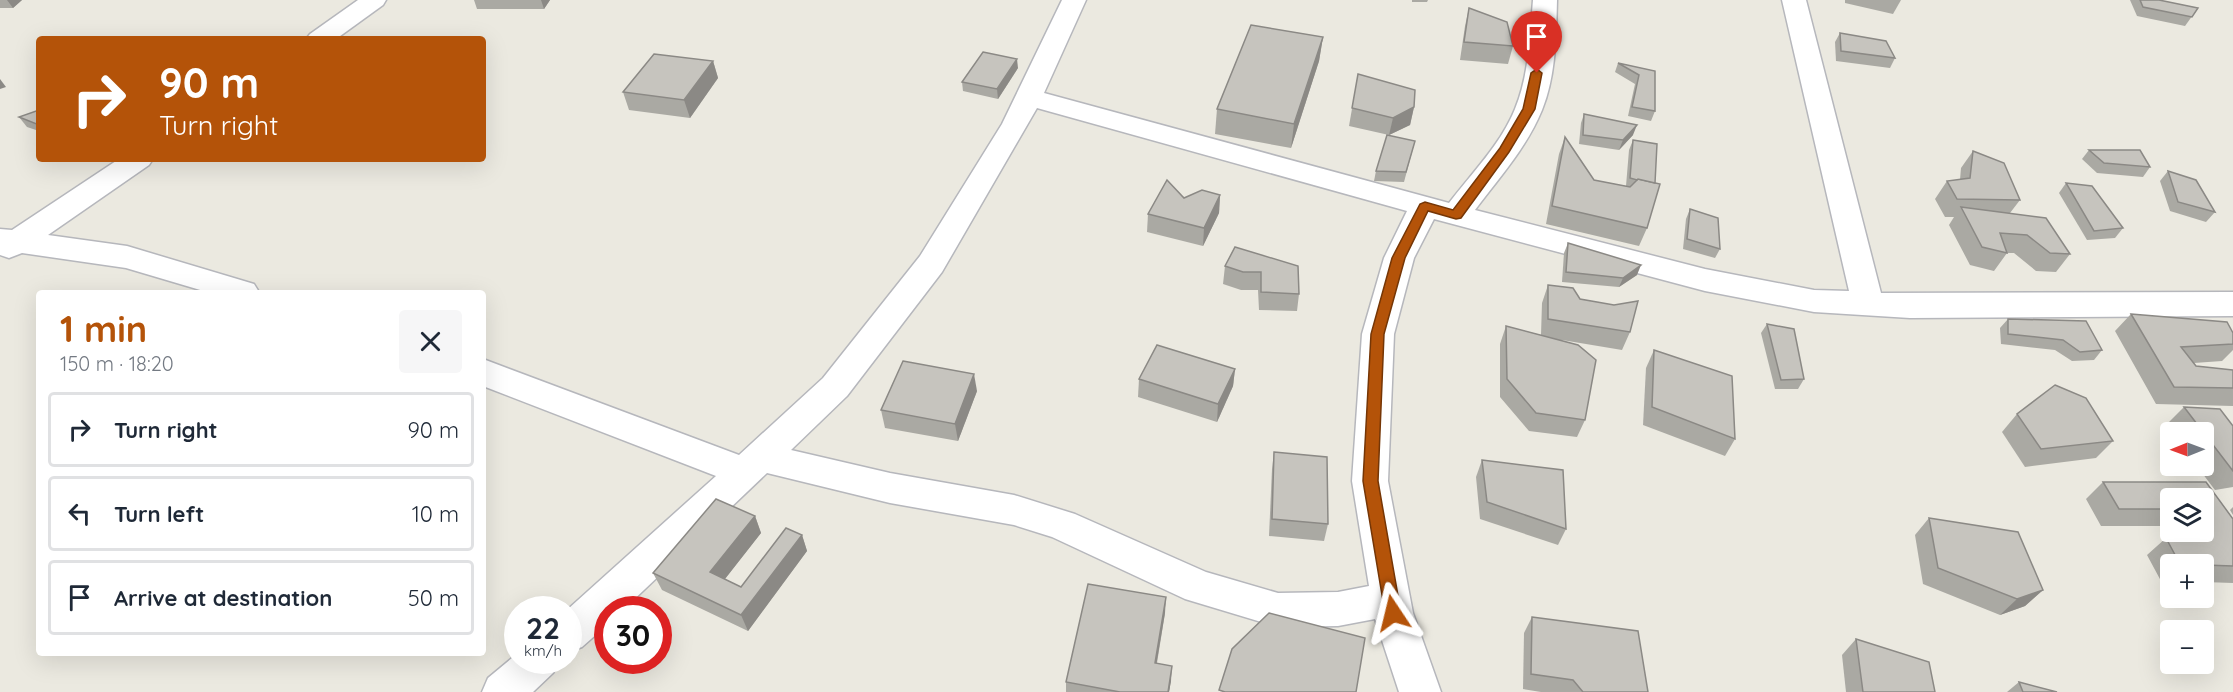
<!DOCTYPE html>
<html lang="en">
<head>
<meta charset="utf-8">
<style>
  :root { --surface:#fff; --page:#f6f6f7; --text:#1f2937; --muted:#747a83; --line:#e0e1e3; --accent:#b45309 }
  body { margin:0; font-family:Quicksand,sans-serif; background:var(--page); color:var(--text); height:100vh; display:flex; flex-direction:column; font-size:22px; white-space:nowrap }
  * { box-sizing:border-box; margin:0 }
  p { font-size:20px; color:var(--muted) }
  .icon { flex:none; width:33px; height:33px; fill:none; stroke:currentColor; stroke-width:2; stroke-linecap:round; stroke-linejoin:round }
  .map { position:relative; flex:1; overflow:hidden }
  .panel { position:absolute; left:36px; top:290px; width:450px; height:366px; display:flex; flex-direction:column; background:var(--surface); border-radius:6px; box-shadow:0 6px 24px #0002 }
  .panel>* { flex:none }
  .banner { position:absolute; left:36px; top:36px; width:450px; height:126px; border-radius:6px; box-shadow:0 6px 24px #0002; background:#b45309; color:#fff; overflow:hidden }
  .needle { width:39px; rotate:269deg }
  .buttons { position:absolute; left:2160px; top:422px; display:grid; gap:12px }
  .buttons a { display:grid; place-items:center; width:54px; height:54px; border-radius:6px; background:var(--surface); box-shadow:0 6px 24px #0002; font-size:30px }
  .speed { position:absolute; left:504px; top:596px; display:flex; gap:12px; font-size:30px; font-weight:700; text-align:center }
  .speed>* { display:grid; place-content:center; width:78px; height:78px; border-radius:50%; background:var(--surface); box-shadow:0 6px 24px #0002; line-height:1 }
  .speed small { font-size:15px; font-weight:400 }
  .speed .limit { border:9px solid #d22; background:#fff; color:#111 }
  .pin { position:absolute; display:grid; place-items:center; width:51px; height:51px; color:#fff; margin:-62px -26px; border-radius:50% 50% 50% 0; rotate:-45deg; box-shadow:0 0 6px #0007 }
  .pin .icon { rotate:45deg }
  .me { position:absolute; width:66px; margin:-33px; rotate:350deg; stroke-linejoin:round; filter:drop-shadow(0 0 4px #0008) }
  .turn { display:flex; align-items:center; gap:21px; height:126px; padding:0 24px; font-size:27px }
  .turn .icon { width:78px; height:78px; stroke-width:2.5 }
  .turn b { display:block; font-size:42px; line-height:51px }
  .round { display:grid; place-items:center; flex:none; width:63px; height:63px; border-radius:6px; background:var(--page) }
  .overview { display:flex; align-items:center; justify-content:space-between; height:102px; padding:0 24px }
  h1 { font-size:36px; font-weight:800; line-height:45px; color:var(--accent) }
  ul { padding:0; list-style:none }
  li { display:flex; align-items:center; gap:18px; height:75px; margin:0 12px 9px; padding:0 12px; border:3px solid var(--line); border-radius:6px }
  li div { flex:1 }
  li b { display:block; font-size:22px }
  li em { font-style:normal }
  .map>svg:first-child { display:block }
  .lines { fill:none; stroke-linecap:round; stroke-linejoin:round }
  .minor-casing { stroke:#b6b7bc; stroke-width:3 }
  .minor { fill:#fff; fill-rule:evenodd }
  .wall { fill:#aaa9a3 }
  .shaded-wall { fill:#8b8985 }
  .building { fill:#c6c4be; stroke:#8b8985; stroke-width:1.5 }
  .route { fill:#b45309; stroke:#753606; stroke-width:1.5 }
</style>
</head>
<body>
<div class="map">
<svg width="2233" height="692" viewBox="0 0 2233 692">
  <rect width="100%" height="100%" fill="#ebe9e0"/>
  <g class="lines">
    <defs>
      <g id="minor">
        <polygon points="358,0 386,0 383,5 336,39 306,39 310,34"/>
        <path d="M 1062,0 L 1086,0 L 1044,93 L 1449,203 C 1472,173 1501,144 1515,109 C 1529,75 1530,36 1533,0 L 1557,0 C 1556,36 1556,76 1542,110 C 1527,147 1499,178 1475,210 L 1705,269 L 1814,290 L 1849,291 L 1782,0 L 1806,0 L 1881,293 L 2233,292 L 2233,316 L 1910,318 L 1814,312 L 1705,291 L 1434,219 L 1414,258 L 1394,334 L 1388,481 L 1413,613 L 1441,692 L 1399,692 L 1375,619 L 1338,626 L 1278,627 L 1185,599 L 1052,537 L 1014,525 L 890,503 L 767,473 L 624,609 L 608,609 L 608,624 L 582,647 L 568,652 L 568,609 L 716,476 L 483,386 L 483,359 L 739,455 L 823,378 L 920,256 L 1002,124 ZM 1037,108 L 1407,211 L 1384,258 L 1362,334 L 1352,481 L 1369,586 L 1338,592 L 1278,593 L 1206,572 L 1075,514 L 1014,495 L 890,473 L 791,450 L 847,396 L 942,272 Z"/>
        <polygon points="119,159 153,159 149,165 48,235 127,246 254,284 259,292 207,292 126,268 22,253 9,258 0,255 0,229 12,230"/>
        <polygon points="518,653 518,660 559,660 553,673 533,692 482,692 488,678"/>
      </g>
    </defs>
    <use href="#minor" class="minor-casing"/>
    <use href="#minor" class="minor"/>
  </g>
  <g class="wall">
    <polygon points="0,0 22,0 13,8 0,8"/>
    <polygon points="474,0 550,0 544,9 477,9"/>
    <polygon points="1412,0 1428,0 1427,2 1412,2"/>
    <polygon points="1845,0 1901,0 1893,14 1845,3"/>
    <polygon points="2130,0 2159,0 2198,8 2185,26 2137,16"/>
    <polygon points="1469,8 1513,46 1508,64 1460,60 1465,26"/>
    <polygon points="1840,33 1895,58 1890,68 1836,61 1835,42"/>
    <polygon points="1323,37 1319,61 1291,148 1215,134 1217,109"/>
    <polygon points="713,61 718,78 690,118 629,110 623,92"/>
    <polygon points="1618,63 1655,71 1655,111 1651,121 1628,116 1635,84 1615,72"/>
    <polygon points="1018,68 998,99 963,91 962,82"/>
    <polygon points="1358,74 1414,107 1410,125 1389,135 1349,126"/>
    <polygon points="39,110 39,131 27,127 19,117"/>
    <polygon points="1584,114 1633,135 1619,150 1579,144 1581,123"/>
    <polygon points="1565,137 1594,180 1626,186 1629,150 1633,140 1647,228 1639,246 1546,224 1559,154"/>
    <polygon points="1415,141 1404,182 1374,181 1376,171"/>
    <polygon points="2089,150 2150,167 2143,177 2097,173 2082,159"/>
    <polygon points="1973,151 2020,200 2010,213 2070,254 2056,272 2036,271 2014,253 2007,253 1994,271 1970,265 1949,225 1954,217 1945,217 1935,199 1947,181 1960,180 1961,168"/>
    <polygon points="2168,171 2215,212 2206,222 2170,211 2160,181"/>
    <polygon points="2066,183 2123,228 2115,238 2087,240 2059,193"/>
    <polygon points="1220,195 1219,213 1203,246 1147,232 1148,214 1184,198"/>
    <polygon points="1690,209 1720,249 1715,258 1683,249 1686,219"/>
    <polygon points="1568,243 1637,275 1619,287 1562,282 1564,253"/>
    <polygon points="1235,247 1299,294 1297,311 1259,310 1258,290 1241,290 1223,284 1225,266"/>
    <polygon points="1548,285 1580,299 1630,332 1622,350 1562,340 1585,420 1577,437 1529,431 1500,397 1500,344 1506,326 1541,335 1542,303"/>
    <polygon points="2131,314 2233,333 2233,350 2222,361 2194,363 2196,366 2233,370 2233,406 2156,404 2115,331"/>
    <polygon points="2008,319 2102,350 2094,360 2072,361 2055,350 2001,344 2000,328"/>
    <polygon points="1767,324 1804,379 1798,389 1775,389 1761,333"/>
    <polygon points="1654,350 1735,439 1725,456 1643,425 1646,368"/>
    <polygon points="1235,369 1233,386 1217,422 1138,397 1139,379"/>
    <polygon points="977,391 958,441 885,428 881,410"/>
    <polygon points="2184,407 2233,426 2233,487 2215,490 2196,465 2204,465 2204,432 2171,432 2166,425"/>
    <polygon points="2017,414 2113,441 2096,458 2025,467 2002,432"/>
    <polygon points="1274,452 1328,524 1324,541 1269,536 1272,469"/>
    <polygon points="1482,460 1566,529 1558,545 1480,519 1476,477"/>
    <polygon points="2103,482 2206,482 2233,519 2233,583 2204,582 2204,564 2170,564 2170,581 2161,581 2147,555 2166,538 2177,538 2175,531 2204,531 2204,498 2170,498 2170,526 2101,526 2086,499"/>
    <polygon points="2233,507 2233,515 2230,510"/>
    <polygon points="755,516 761,533 725,579 741,587 802,535 807,551 748,631 662,590 653,573"/>
    <polygon points="1929,518 2043,590 2025,606 2000,615 1923,584 1915,535"/>
    <polygon points="1165,613 1157,663 1171,681 1169,692 1066,692 1066,682"/>
    <polygon points="1532,617 1648,692 1541,692 1523,689 1524,633"/>
    <polygon points="1856,639 1935,692 1846,692 1842,655"/>
    <polygon points="2019,682 2057,692 2007,692"/>
  </g>
  <g class="shaded-wall">
    <polygon points="7,0 22,0 13,8"/>
    <polygon points="541,0 550,0 544,9"/>
    <polygon points="1323,37 1319,61 1291,148 1294,124"/>
    <polygon points="1017,59 1018,68 998,99 997,89"/>
    <polygon points="713,61 718,78 690,118 684,100"/>
    <polygon points="0,79 6,87 0,89"/>
    <polygon points="1414,107 1410,125 1389,135 1393,118"/>
    <polygon points="1637,125 1633,135 1619,150 1623,140"/>
    <polygon points="1220,195 1219,213 1203,246 1204,228"/>
    <polygon points="1641,265 1637,275 1619,287 1623,278"/>
    <polygon points="1235,369 1233,386 1217,422 1218,404"/>
    <polygon points="974,374 977,391 958,441 955,424"/>
    <polygon points="755,516 761,533 717,589 710,572"/>
    <polygon points="802,535 807,551 748,631 741,615"/>
    <polygon points="2043,590 2025,606 2000,615 2017,599"/>
    <polygon points="1166,597 1165,613 1154,678 1155,663"/>
    <polygon points="1172,666 1171,681 1169,692 1168,692"/>
  </g>
  <g class="building">
    <polygon points="2140,0 2159,0 2198,8 2192,17 2143,7"/>
    <polygon points="1469,8 1507,22 1513,46 1464,42"/>
    <polygon points="1251,25 1323,37 1294,124 1217,109"/>
    <polygon points="1840,33 1886,41 1895,58 1841,51"/>
    <polygon points="983,52 1017,59 997,89 962,82"/>
    <polygon points="654,54 713,61 684,100 623,92"/>
    <polygon points="1618,63 1655,71 1655,111 1632,107 1639,75"/>
    <polygon points="1358,74 1415,90 1414,107 1393,118 1352,108"/>
    <polygon points="39,110 39,125 19,117"/>
    <polygon points="1584,114 1637,125 1623,140 1583,135"/>
    <polygon points="1387,135 1415,141 1406,172 1376,171"/>
    <polygon points="1565,137 1594,180 1630,187 1638,179 1660,184 1647,228 1552,206"/>
    <polygon points="1633,140 1657,144 1655,183 1638,179 1637,180 1630,178"/>
    <polygon points="2089,150 2140,150 2150,167 2104,163"/>
    <polygon points="1973,151 2004,163 2020,200 1957,199 1947,181 1970,178"/>
    <polygon points="2168,171 2196,180 2215,212 2178,202"/>
    <polygon points="1167,180 1184,198 1202,190 1220,195 1204,228 1148,214"/>
    <polygon points="2066,183 2092,186 2123,228 2094,231"/>
    <polygon points="1961,207 2046,218 2070,254 2050,253 2027,235 2000,233 2007,253 1982,247"/>
    <polygon points="1690,209 1718,218 1720,249 1687,239"/>
    <polygon points="1568,243 1641,265 1623,278 1566,272"/>
    <polygon points="1235,247 1298,266 1299,294 1261,292 1261,272 1243,272 1225,266"/>
    <polygon points="1548,285 1573,288 1580,299 1614,305 1638,301 1630,332 1548,319"/>
    <polygon points="2131,314 2227,322 2233,333 2233,344 2181,347 2196,366 2233,370 2233,388 2174,387"/>
    <polygon points="2008,319 2086,321 2102,350 2080,352 2063,340 2008,334"/>
    <polygon points="1767,324 1794,329 1804,379 1781,380"/>
    <polygon points="1506,326 1578,345 1596,360 1585,420 1536,413 1507,379"/>
    <polygon points="1157,345 1235,369 1218,404 1139,379"/>
    <polygon points="1654,350 1732,376 1735,439 1652,407"/>
    <polygon points="903,361 974,374 955,424 881,410"/>
    <polygon points="2055,385 2086,398 2113,441 2041,449 2017,414"/>
    <polygon points="2184,407 2220,409 2233,426 2233,471"/>
    <polygon points="1274,452 1327,457 1328,524 1272,519"/>
    <polygon points="1482,460 1563,470 1566,529 1487,502"/>
    <polygon points="2103,482 2206,482 2233,519 2233,566 2204,565 2204,564 2180,564 2166,538 2202,537 2200,531 2204,531 2204,498 2170,498 2170,509 2119,509"/>
    <polygon points="716,499 755,516 710,572 741,587 786,528 802,535 741,615 653,573"/>
    <polygon points="1929,518 2018,532 2043,590 2017,599 1938,568"/>
    <polygon points="1088,584 1166,597 1155,663 1172,666 1168,692 1120,692 1066,682"/>
    <polygon points="1269,613 1365,638 1356,692 1225,692 1219,690 1232,649"/>
    <polygon points="1532,617 1638,631 1648,692 1583,692 1573,680 1531,674"/>
    <polygon points="1856,639 1929,662 1935,692 1863,692"/>
    <polygon points="2019,682 2057,692 2023,692"/>
  </g>
  <polygon class="route" points="1537,69 1542,73 1535,109 1509,152 1461,218 1456,219 1428,211 1405,258 1384,334 1378,481 1401,613 1399,618 1393,620 1387,618 1385,613 1363,481 1371,334 1392,258 1420,204 1425,202 1453,210 1500,148 1523,109 1531,73"/>
</svg>
<div class="buttons">
<a><svg class="needle" viewBox="-14 -14 28 28"><path d="M0-13l5 13h-10z" fill="#e53935"/><path d="M0 13l5-13h-10z" fill="#747a83"/></svg></a>
<a><svg class="icon" aria-label="layers" viewBox="0 0 24 24"><path d="M12 4l9 5-9 5-9-5zM3 14l9 5 9-5"/></svg></a>
<a>+</a>
<a>−</a>
</div>
<div class="speed"><div>22<small>km/h</small></div><div class="limit">30</div></div>
<div class="pin" style="left:1537px;top:73px;background:#d93025"><svg class="icon" aria-label="arrive" viewBox="0 0 24 24"><path d="M6 21V4h12l-3 4 3 4H6"/></svg></div>
<svg class="me" style="left:1393px;top:613px" viewBox="-20 -20 40 40"><path d="M0-17L14 15 0 8-14 15z" fill="#b45309" stroke="#fff" stroke-width="4"/></svg>
<div class="banner">
<div class="turn"><svg class="icon" aria-label="right" viewBox="0 0 24 24"><path d="M7 20v-9h11M14 6l5 5-5 5"/></svg><div><b>90 m</b>Turn right</div></div>
</div>
<section class="panel">
<div class="overview"><div><h1>1 min</h1><p>150 m · 18:20</p></div><a class="round"><svg class="icon" aria-label="close" viewBox="0 0 24 24"><path d="M6 6l12 12M18 6L6 18"/></svg></a></div>
<ul>
<li><svg class="icon" aria-label="right" viewBox="0 0 24 24"><path d="M7 20v-9h11M14 6l5 5-5 5"/></svg><div><b>Turn right</b></div><em>90 m</em></li>
<li><svg class="icon" aria-label="left" viewBox="0 0 24 24"><path d="M17 20v-9H6M10 6l-5 5 5 5"/></svg><div><b>Turn left</b></div><em>10 m</em></li>
<li><svg class="icon" aria-label="arrive" viewBox="0 0 24 24"><path d="M6 21V4h12l-3 4 3 4H6"/></svg><div><b>Arrive at destination</b></div><em>50 m</em></li>
</ul>
</section>
</div>
</body>
</html>
